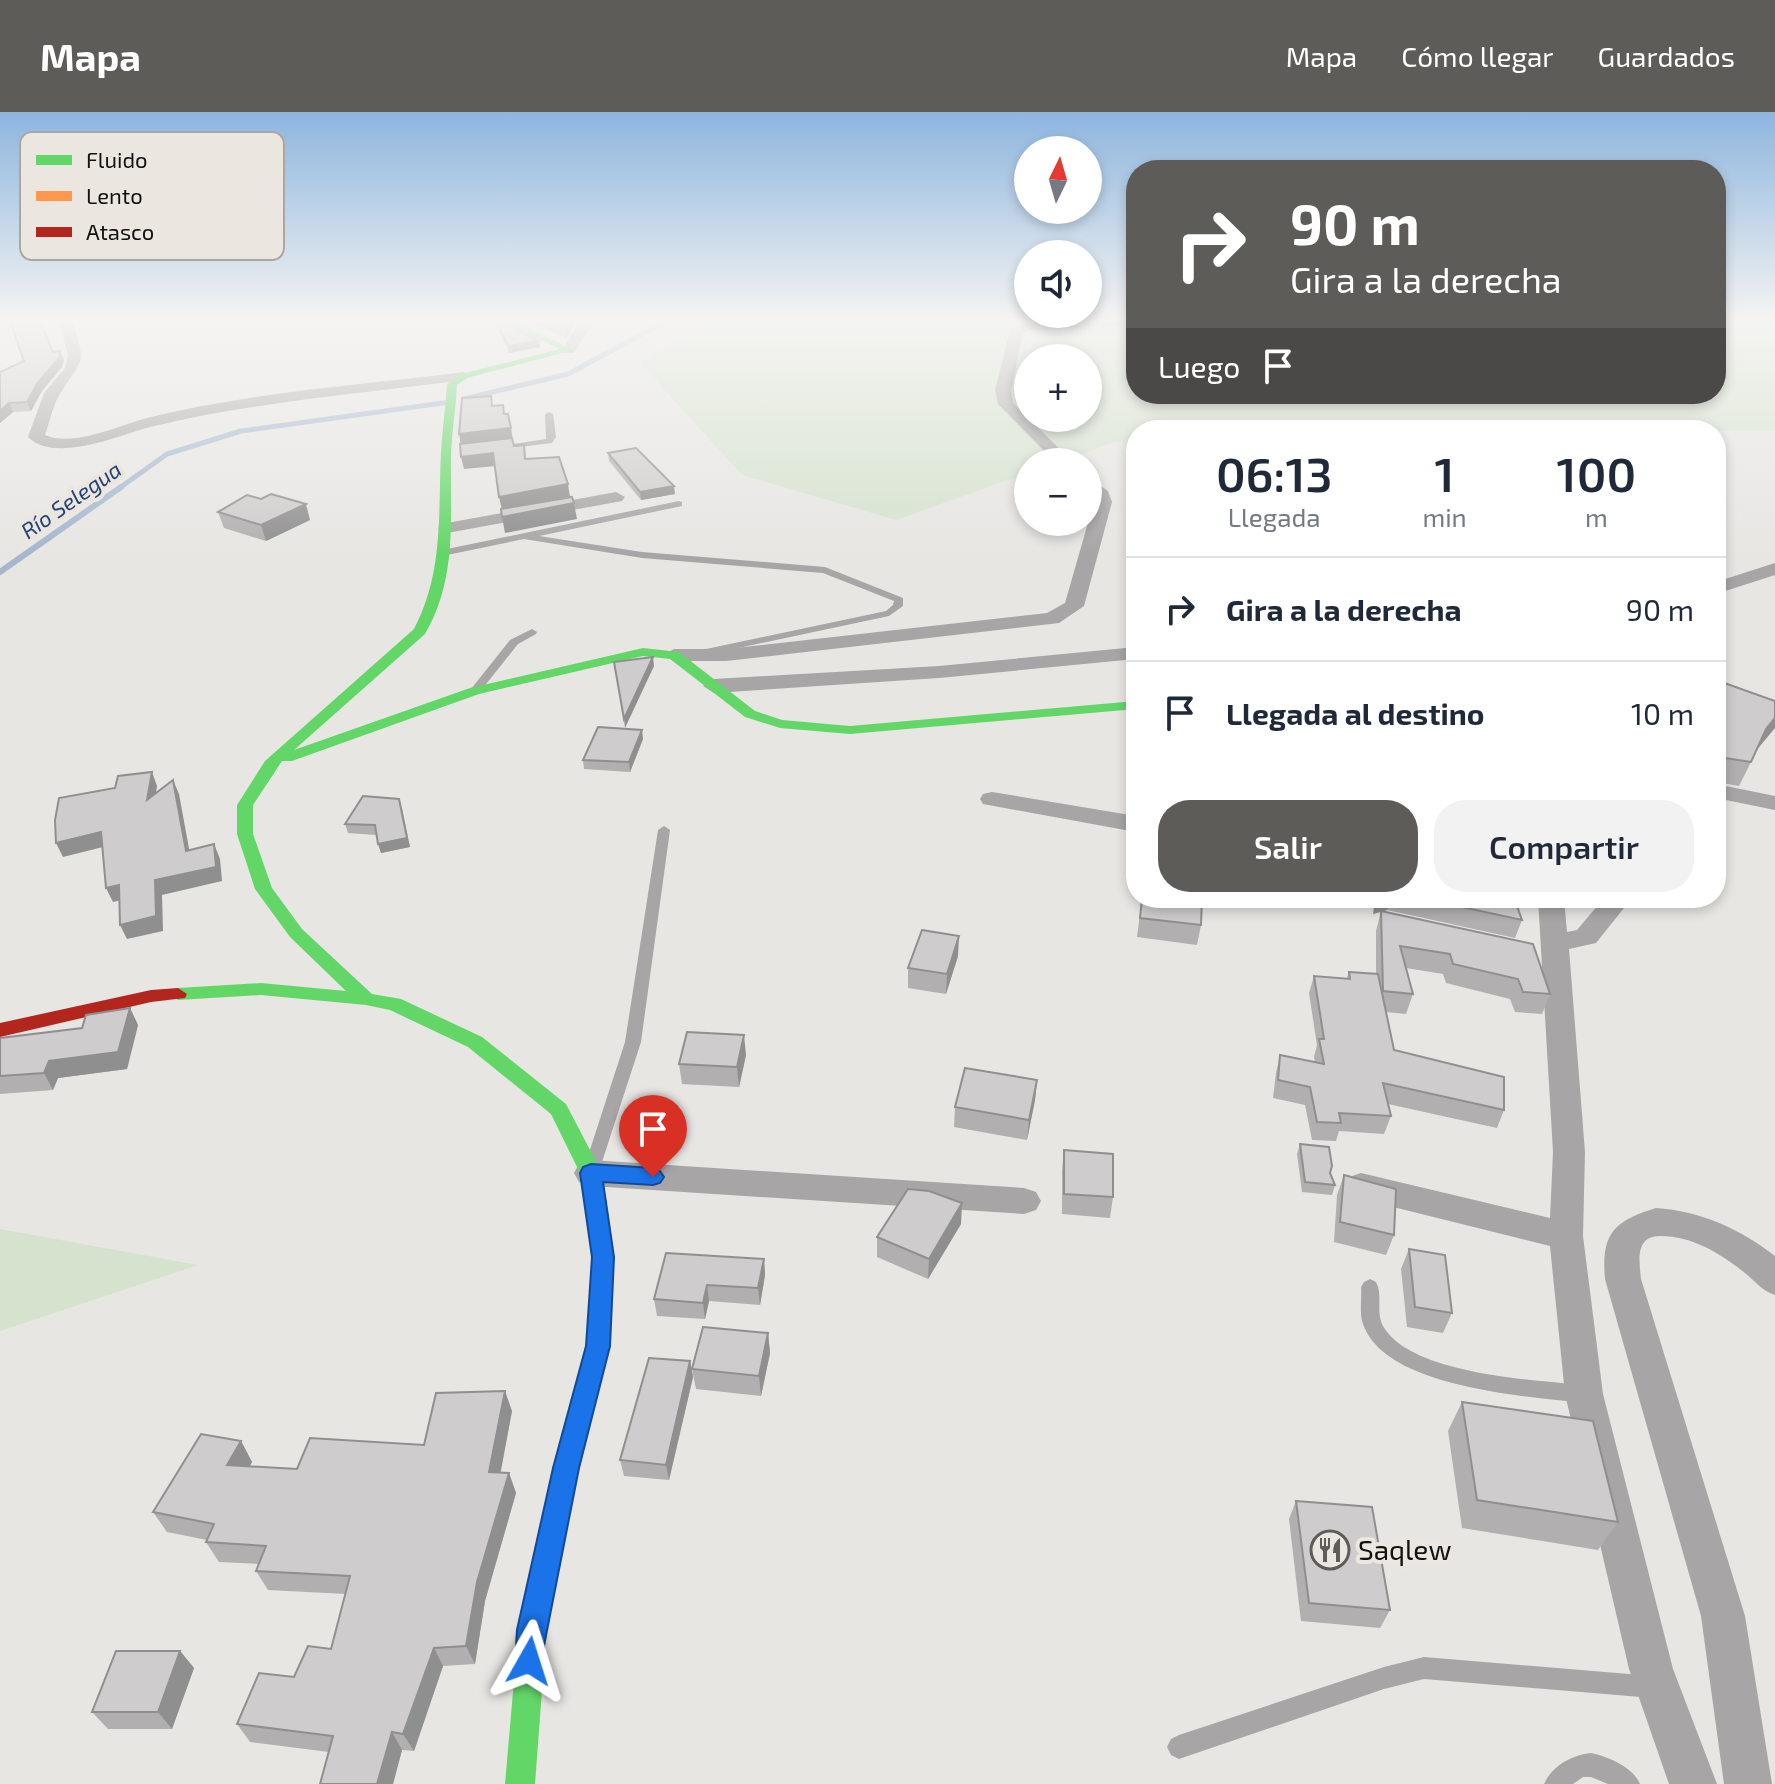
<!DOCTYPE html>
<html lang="es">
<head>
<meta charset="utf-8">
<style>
  :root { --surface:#fff; --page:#f2f2f3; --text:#1f2937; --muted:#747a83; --line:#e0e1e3; --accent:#5d5c59 }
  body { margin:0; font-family:"Exo 2",sans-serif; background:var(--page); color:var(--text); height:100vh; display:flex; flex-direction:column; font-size:30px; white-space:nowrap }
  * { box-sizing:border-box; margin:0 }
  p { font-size:26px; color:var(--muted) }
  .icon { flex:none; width:44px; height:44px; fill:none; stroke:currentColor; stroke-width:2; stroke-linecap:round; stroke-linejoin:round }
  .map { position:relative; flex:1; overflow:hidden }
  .side { position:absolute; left:1126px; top:308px; width:600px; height:488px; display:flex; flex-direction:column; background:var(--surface); border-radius:32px; box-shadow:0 4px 12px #0003 }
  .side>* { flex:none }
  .top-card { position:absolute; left:1126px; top:48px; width:600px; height:244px; border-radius:32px; box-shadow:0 4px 12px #0003; background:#5d5c59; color:#fff; overflow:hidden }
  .needle { width:52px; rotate:5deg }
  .fabs { position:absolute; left:1014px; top:24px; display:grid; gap:16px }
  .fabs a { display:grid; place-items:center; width:88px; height:88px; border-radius:50%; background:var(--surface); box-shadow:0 4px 12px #0003; font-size:40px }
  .pin { position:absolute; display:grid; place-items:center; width:68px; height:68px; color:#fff; margin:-82px -34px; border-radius:50% 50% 50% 0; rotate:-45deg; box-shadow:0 0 8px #0007 }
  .pin .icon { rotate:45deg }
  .me { position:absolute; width:88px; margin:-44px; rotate:6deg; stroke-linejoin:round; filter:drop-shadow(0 0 6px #0008) }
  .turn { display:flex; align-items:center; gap:28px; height:168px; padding:0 32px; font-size:36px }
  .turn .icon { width:104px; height:104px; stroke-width:2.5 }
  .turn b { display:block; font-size:56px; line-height:68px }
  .then { display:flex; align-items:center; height:76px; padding:0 32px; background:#0003; gap:16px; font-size:30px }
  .eta { display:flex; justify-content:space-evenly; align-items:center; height:136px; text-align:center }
  .eta b { font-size:48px; font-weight:600; line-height:56px }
  .primary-button { display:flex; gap:16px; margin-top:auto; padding:16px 32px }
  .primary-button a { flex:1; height:92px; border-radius:32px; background:var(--accent); color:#fff; font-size:32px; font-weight:600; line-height:92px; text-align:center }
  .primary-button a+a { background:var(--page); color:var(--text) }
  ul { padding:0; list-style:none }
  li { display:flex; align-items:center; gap:24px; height:104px; padding:0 32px; border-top:2px solid var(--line) }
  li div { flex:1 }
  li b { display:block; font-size:30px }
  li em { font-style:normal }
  header { display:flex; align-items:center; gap:48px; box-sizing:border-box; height:112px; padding:0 40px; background:var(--accent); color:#fff }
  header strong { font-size:38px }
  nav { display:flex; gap:44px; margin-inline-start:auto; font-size:28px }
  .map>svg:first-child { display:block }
  .green { fill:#d5e2ce; fill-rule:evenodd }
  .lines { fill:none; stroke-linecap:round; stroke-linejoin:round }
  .stream-far1 { stroke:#a5b6cf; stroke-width:5 }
  .stream { stroke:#a5b6cf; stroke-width:6 }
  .lane { fill:#a7a5a5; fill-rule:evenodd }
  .street { fill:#a7a5a5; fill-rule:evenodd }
  .fast { fill:#63d668; fill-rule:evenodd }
  .slow { fill:#ff974d; fill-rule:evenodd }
  .jam { fill:#b3261e; fill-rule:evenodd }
  .wall { fill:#b1afaf }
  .shaded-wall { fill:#908f8f }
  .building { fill:#cecccc; stroke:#908f8f; stroke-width:2 }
  .route { fill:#1a73e8; stroke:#114b97; stroke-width:2 }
  .labels { text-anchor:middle; stroke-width:8; stroke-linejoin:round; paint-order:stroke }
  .far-water-label { font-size:22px; font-style:italic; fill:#244374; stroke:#ebe6e0 }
  .near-poi-label { font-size:28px; fill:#12110f; stroke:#ebe6e0; text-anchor:start }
  .key { fill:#ebe6e0; stroke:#aaa6a1; stroke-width:2 }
  .key-label { font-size:22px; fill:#12110f }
</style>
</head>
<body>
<header>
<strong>Mapa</strong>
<nav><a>Mapa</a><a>Cómo llegar</a><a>Guardados</a></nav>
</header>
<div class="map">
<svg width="1775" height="1672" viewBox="0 0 1775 1672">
  <rect width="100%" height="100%" fill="#e8e6e3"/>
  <g class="green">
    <path d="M 707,209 L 1136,209 L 1136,282 L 1716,282 L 1716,209 L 1775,209 L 1775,319 L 1136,318 L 1136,331 L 1115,330 L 1060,350 L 1028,350 L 1028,361 L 896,408 L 742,363 L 640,251 ZM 1028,246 L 1088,246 L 1088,306 L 1028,306 Z"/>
    <polygon points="0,1117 198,1153 0,1219"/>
  </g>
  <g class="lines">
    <g class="stream-far1">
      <polyline points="464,287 568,262 667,209"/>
      <polyline points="118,377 167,342 241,319 450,290"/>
    </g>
    <polyline class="stream" points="0,460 121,375"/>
    <g class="lane">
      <polygon points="549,300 553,302 556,325 552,331 503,337 503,333 506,333 546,327 545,302"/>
      <polygon points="679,389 682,390 682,394 539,424 642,440 825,455 903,486 903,494 889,504 696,545 691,542 692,540 886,499 893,493 894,489 823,461 642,446 524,427 447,443 442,440 447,437"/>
      <polygon points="532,517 537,520 536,522 518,532 479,581 471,581 471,577 510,528"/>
      <polygon points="664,714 670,718 641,930 602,1050 600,1054 594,1056 588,1054 586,1050 625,930 658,718"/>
      <path d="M 1370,1167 L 1376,1170 C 1383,1183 1376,1199 1382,1212 C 1407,1262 1532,1268 1583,1273 L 1590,1276 L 1593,1282 L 1590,1288 L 1583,1291 C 1526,1284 1385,1276 1363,1212 C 1359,1201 1362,1187 1361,1175 L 1364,1170 Z"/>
      <polygon points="1424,1545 1653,1564 1661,1567 1664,1575 1661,1583 1653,1586 1424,1567 1384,1577 1179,1647 1171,1643 1167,1635 1171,1627 1179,1623 1384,1555"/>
      <path d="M 1591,1641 C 1609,1645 1633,1655 1640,1672 L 1608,1672 L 1591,1665 L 1583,1665 L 1573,1672 L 1544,1672 C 1552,1654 1572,1643 1591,1641 Z"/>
    </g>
    <g class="street">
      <path d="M 59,209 L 73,209 C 85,254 85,243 61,280 C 53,292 50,309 45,323 C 75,336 121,312 151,305 C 254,280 360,273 464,260 L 471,264 L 464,268 C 359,282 253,290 150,315 C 119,323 55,352 28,325 L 44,281 L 65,256 L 68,243 Z"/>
      <polygon points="580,209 594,209 574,241 564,241 562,238"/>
      <polygon points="1130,209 1123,213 1029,218 1023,221 1011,278 1013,291 1073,350 1055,350 998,292 995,278 1010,219 1026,210"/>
      <polygon points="1088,365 1108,379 1112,390 1084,494 1059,511 726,549 674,549 663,543 674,537 726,537 1047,501 1065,491 1094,390 1088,379"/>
      <polygon points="616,380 625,385 622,389 447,421 438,416 447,411"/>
      <polygon points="1775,451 1775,463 1716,482 1716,470"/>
      <polygon points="1136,535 1136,547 939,566 714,581 703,574 714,567 939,554"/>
      <polygon points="1716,672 1775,684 1775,698 1716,686"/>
      <polygon points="992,680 1136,704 1136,720 983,692 980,687 983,682"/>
      <polygon points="1538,786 1564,786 1567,820 1577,818 1604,786 1632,786 1596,831 1569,837 1585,1040 1583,1124 1603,1282 1673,1557 1717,1672 1669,1672 1629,1557 1565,1282 1550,1134 1361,1087 1349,1083 1344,1074 1349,1065 1361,1061 1550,1106 1553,1040"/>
      <polygon points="591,1048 1024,1076 1036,1080 1041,1089 1036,1098 1024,1102 591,1074 579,1070 574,1061 579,1052"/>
      <path d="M 1656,1096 C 1701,1099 1740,1117 1775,1144 L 1775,1183 C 1761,1178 1756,1170 1745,1161 C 1721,1142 1693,1124 1660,1124 C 1635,1124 1639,1149 1641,1167 L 1745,1504 L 1772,1672 L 1724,1672 L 1701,1504 L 1605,1167 C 1601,1121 1614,1109 1656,1096 Z"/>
    </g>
    <g class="fast">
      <path d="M 501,209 L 512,209 L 574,238 L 467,266 L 457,273 C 456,296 452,318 451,341 C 450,403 458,466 425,522 L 294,638 L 470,576 L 643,536 L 679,540 L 755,599 L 782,608 L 850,614 L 1136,589 L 1136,597 L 850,622 L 780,616 L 745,605 L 670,547 L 643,544 L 479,582 L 292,649 L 282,649 L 253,693 L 253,722 L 272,776 L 302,817 L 372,882 L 401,887 L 482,925 L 566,992 L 602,1061 L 608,1100 L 605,1106 L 597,1109 L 589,1106 L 580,1061 L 551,1002 L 468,935 L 390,898 L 366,893 L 261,883 L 178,888 L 169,882 L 178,876 L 261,871 L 346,879 L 290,825 L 255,777 L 237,722 L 237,693 L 265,649 L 414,517 C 444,460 438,402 441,340 C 442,317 446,295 447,272 L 461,262 L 560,237 Z"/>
      <polygon points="533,1497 543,1501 547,1511 535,1672 505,1672 519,1511 523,1501"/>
    </g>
    <polygon class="slow" points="597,1091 605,1094 608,1100 614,1145 610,1234 579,1356 547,1511 543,1521 533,1525 523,1521 519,1511 553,1356 586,1234 592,1145 586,1100 589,1094"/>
    <polygon class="jam" points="178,876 187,882 185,886 151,890 0,925 0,911 151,878"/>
  </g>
  <g class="wall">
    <polygon points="495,209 500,209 540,235 509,241"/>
    <polygon points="528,209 576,209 566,226"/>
    <polygon points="53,240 64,248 62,255 42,279 31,299 13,300 0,311 0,260"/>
    <polygon points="608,341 675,382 641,388 609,349"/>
    <polygon points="218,400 310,408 266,429 224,416"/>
    <polygon points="1716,568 1756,640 1739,674 1716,670"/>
    <polygon points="643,627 630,660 584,657 583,648"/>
    <polygon points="402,696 410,735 381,741 376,723 348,721 345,712"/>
    <polygon points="1142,786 1201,813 1197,833 1137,825"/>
    <polygon points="1374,786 1514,786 1522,808 1515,826 1387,798 1373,802"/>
    <polygon points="1381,799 1550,882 1542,902 1515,900 1510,887 1446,871 1443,862 1406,856 1413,882 1406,902 1386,900 1394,938 1504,998 1497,1016 1388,992 1391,1004 1384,1022 1339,1019 1336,1029 1312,1028 1305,993 1273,986 1276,961 1280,943 1315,950 1314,945 1317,933 1309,881 1314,864 1347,866 1349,860 1376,862 1376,819"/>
    <polygon points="958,844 946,882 908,876 908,856"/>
    <polygon points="130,896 138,913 127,957 58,966 53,978 0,982 0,926 82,916"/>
    <polygon points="746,943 739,975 682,972 679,952"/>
    <polygon points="1037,968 1035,988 1027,1028 954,1015 955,995"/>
    <polygon points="1300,1032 1330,1061 1335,1073 1332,1083 1302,1080 1297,1042"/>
    <polygon points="1064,1038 1113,1085 1110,1106 1062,1102 1062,1059"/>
    <polygon points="1344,1063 1394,1123 1386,1143 1334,1130 1337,1083"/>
    <polygon points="961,1112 928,1167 877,1145 877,1125"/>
    <polygon points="1409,1137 1452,1201 1443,1221 1407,1215 1401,1157"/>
    <polygon points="764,1147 765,1163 760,1193 709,1189 705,1207 657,1204 654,1187"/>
    <polygon points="768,1221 770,1241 761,1284 696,1277 692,1257"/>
    <polygon points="690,1249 693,1265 669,1368 624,1364 620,1348"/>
    <polygon points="1462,1290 1618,1410 1598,1438 1462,1416 1448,1319"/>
    <polygon points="512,1299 500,1361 509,1361 516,1381 485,1489 475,1552 443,1554 414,1639 402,1638 393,1672 320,1672 329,1640 250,1630 237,1612 331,1537 346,1482 268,1478 256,1459 259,1452 219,1450 206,1430 207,1428 167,1420 153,1400 241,1329 252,1350 250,1354 297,1357 424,1333"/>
    <polygon points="1296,1389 1390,1498 1380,1516 1301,1509 1289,1407"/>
    <polygon points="180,1539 194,1556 172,1617 108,1617 92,1600"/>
  </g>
  <g class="shaded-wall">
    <polygon points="570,209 576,209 566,226 565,218"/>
    <polygon points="539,229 540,235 509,241 508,234"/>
    <polygon points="60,239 64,248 62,255 42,279 31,299 27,290 38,270"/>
    <polygon points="9,291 13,300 0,311 0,299"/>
    <polygon points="511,316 513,328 461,334 459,322"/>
    <polygon points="493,341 496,354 464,357 461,345"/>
    <polygon points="568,372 570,385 502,398 499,385"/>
    <polygon points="674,374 675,382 641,388 640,380"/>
    <polygon points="574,391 577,407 505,421 502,405"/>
    <polygon points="306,392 310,408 266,429 261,413"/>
    <polygon points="653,545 654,554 625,616 624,607"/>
    <polygon points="1775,606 1775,616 1755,640 1766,617"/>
    <polygon points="642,618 643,627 630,660 629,650"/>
    <polygon points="152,660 157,674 153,702 147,688"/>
    <polygon points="173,668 179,682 192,753 186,739"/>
    <polygon points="399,687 410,735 381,741 378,732"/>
    <polygon points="101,720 107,734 63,745 56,731"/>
    <polygon points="214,732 220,747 222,769 162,783 163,819 127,827 120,813 155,768"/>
    <polygon points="119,773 126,787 113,790 106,776"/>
    <polygon points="1377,786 1390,786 1387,798 1373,802"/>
    <polygon points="959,824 958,844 946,882 947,862"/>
    <polygon points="130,896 138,913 127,957 58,966 53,978 44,961 49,949"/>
    <polygon points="744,923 746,943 739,975 737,955"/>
    <polygon points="1037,968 1035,988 1027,1028 1029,1008"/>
    <polygon points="962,1091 961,1112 928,1167 929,1147"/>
    <polygon points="764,1147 765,1163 760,1193 758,1176"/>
    <polygon points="707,1173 709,1189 705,1207 703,1191"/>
    <polygon points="768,1221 770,1241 761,1284 759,1264"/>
    <polygon points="690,1249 693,1265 669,1368 666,1353"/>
    <polygon points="505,1279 512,1299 497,1380 489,1360"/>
    <polygon points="241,1329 252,1350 239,1373 227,1353"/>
    <polygon points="509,1361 516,1381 485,1489 475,1552 466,1534 477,1470"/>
    <polygon points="434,1536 443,1554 414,1639 403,1622"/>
    <polygon points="180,1539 194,1556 172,1617 158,1600"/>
    <polygon points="392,1620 402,1638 393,1672 377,1672"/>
  </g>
  <g class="building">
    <polygon points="10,209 40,209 53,240 60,239 59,246 38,270 27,290 9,291 0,299 0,260 24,249"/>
    <polygon points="496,209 500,209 539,229 508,234"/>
    <polygon points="545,209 570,209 565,218"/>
    <polygon points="491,284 492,294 503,293 504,302 508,302 511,316 459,322 462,286"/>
    <polygon points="512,326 514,334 524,333 525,347 559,345 568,372 499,385 493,341 461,345 460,332"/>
    <polygon points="636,336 674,374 640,380 608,341"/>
    <polygon points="271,382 306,392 261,413 218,400 247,383 261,387"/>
    <polygon points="572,385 574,391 502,405 501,397"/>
    <polygon points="653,545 624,607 614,550"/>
    <polygon points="1716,568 1775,589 1775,606 1766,617 1751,650 1725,646 1716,644"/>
    <polygon points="598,615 642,618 629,650 583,648"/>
    <polygon points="152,660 147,688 173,668 186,739 214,732 216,755 155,768 156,804 120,813 119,773 106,776 101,720 56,731 55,708 59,686 115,676 118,664"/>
    <polygon points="363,684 399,687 407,726 378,732 375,713 345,712"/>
    <polygon points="1142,786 1202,786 1201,813 1140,806"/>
    <polygon points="1420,786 1514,786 1522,808"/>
    <polygon points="1381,799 1533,832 1550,882 1523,880 1518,867 1453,852 1450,842 1400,834 1413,882 1383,879"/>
    <polygon points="922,818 959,824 947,862 908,856"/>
    <polygon points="1349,860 1378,862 1394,938 1504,965 1504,998 1383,971 1391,1004 1339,1001 1341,1011 1317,1010 1310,975 1278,968 1280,943 1324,952 1319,927 1324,927 1314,864 1350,867"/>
    <polygon points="130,896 118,940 49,949 44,961 0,964 0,926 82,916 86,903"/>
    <polygon points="687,920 744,923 737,955 679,952"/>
    <polygon points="965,956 1037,968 1029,1008 955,995"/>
    <polygon points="1300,1032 1329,1035 1332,1054 1330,1061 1335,1073 1305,1070"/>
    <polygon points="1064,1038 1113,1042 1113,1085 1064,1082"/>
    <polygon points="1344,1063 1396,1077 1394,1123 1340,1110"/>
    <polygon points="908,1077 929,1079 962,1091 929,1147 877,1125"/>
    <polygon points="1409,1137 1445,1143 1452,1201 1415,1195"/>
    <polygon points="666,1141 764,1147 758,1176 707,1173 703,1191 654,1187"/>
    <polygon points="703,1215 768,1221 759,1264 692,1257"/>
    <polygon points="649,1246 690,1249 666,1353 620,1348"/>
    <polygon points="505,1279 489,1360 509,1361 477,1470 466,1534 434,1536 403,1622 392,1620 377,1672 320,1672 333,1624 237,1612 259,1561 294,1565 308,1534 331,1537 350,1464 256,1459 266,1434 206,1430 214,1412 153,1400 201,1322 241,1329 227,1353 297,1357 310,1326 424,1333 436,1281"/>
    <polygon points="1462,1290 1593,1309 1618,1410 1477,1388"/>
    <polygon points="1296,1389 1372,1395 1390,1498 1309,1491"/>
    <polygon points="116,1539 180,1539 158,1600 92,1600"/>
  </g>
  <linearGradient id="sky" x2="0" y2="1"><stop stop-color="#8db5de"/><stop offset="0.47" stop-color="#f5f4f2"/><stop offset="1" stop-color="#f5f4f2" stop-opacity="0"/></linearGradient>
  <rect width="1775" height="443" fill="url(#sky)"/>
  <polygon class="route" points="591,1052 653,1056 660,1059 664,1065 660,1071 653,1073 603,1070 614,1145 610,1234 579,1356 539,1559 529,1563 519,1559 515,1549 517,1518 553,1356 586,1234 592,1145 580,1061 583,1055"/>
  <defs>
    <symbol id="restaurant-ring" viewBox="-11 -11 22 22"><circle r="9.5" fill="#ebe6e0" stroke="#5d5c59" stroke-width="1.5"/><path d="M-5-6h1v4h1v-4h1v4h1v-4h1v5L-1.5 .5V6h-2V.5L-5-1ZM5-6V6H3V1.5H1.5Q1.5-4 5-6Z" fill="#5d5c59"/></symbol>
  </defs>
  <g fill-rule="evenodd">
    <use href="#restaurant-ring" x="1308" y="1416" width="44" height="44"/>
  </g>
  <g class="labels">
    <g class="far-water-label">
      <text transform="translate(71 388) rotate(-35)" y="8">Río Selegua</text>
    </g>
    <g class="near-poi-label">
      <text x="1358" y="1448">Saqlew</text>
    </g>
  </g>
  <rect x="20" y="20" width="264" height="128" rx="12" class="key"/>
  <rect x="36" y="43" width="36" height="10" fill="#63d668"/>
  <rect x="36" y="79" width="36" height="10" fill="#ff974d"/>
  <rect x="36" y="115" width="36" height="10" fill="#b3261e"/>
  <g class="key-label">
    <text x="86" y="56">Fluido</text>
    <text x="86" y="92">Lento</text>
    <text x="86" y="128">Atasco</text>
  </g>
</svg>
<div class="fabs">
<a><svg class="needle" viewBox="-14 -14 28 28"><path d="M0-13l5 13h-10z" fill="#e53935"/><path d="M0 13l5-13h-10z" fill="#747a83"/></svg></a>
<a><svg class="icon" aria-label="sound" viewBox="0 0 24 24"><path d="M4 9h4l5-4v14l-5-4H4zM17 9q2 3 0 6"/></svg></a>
<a>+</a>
<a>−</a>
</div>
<div class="pin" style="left:653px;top:1065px;background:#d93025"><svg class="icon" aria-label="arrive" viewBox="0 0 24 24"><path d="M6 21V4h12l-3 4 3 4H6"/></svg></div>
<svg class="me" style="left:529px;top:1549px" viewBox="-20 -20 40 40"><path d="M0-17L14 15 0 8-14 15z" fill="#1a73e8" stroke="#fff" stroke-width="4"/></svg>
<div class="top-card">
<div class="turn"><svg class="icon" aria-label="right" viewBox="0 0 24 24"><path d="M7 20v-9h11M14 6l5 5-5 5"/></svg><div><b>90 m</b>Gira a la derecha</div></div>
<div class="then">Luego<svg class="icon" aria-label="arrive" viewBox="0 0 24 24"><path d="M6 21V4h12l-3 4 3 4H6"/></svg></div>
</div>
<section class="side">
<div class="eta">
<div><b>06:13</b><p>Llegada</p></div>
<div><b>1</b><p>min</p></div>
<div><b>100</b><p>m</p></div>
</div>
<ul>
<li><svg class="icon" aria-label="right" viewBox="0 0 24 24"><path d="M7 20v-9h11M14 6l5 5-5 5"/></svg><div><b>Gira a la derecha</b></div><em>90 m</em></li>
<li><svg class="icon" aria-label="arrive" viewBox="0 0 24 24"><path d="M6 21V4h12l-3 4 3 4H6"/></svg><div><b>Llegada al destino</b></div><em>10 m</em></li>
</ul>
<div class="primary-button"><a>Salir</a><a>Compartir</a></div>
</section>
</div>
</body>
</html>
